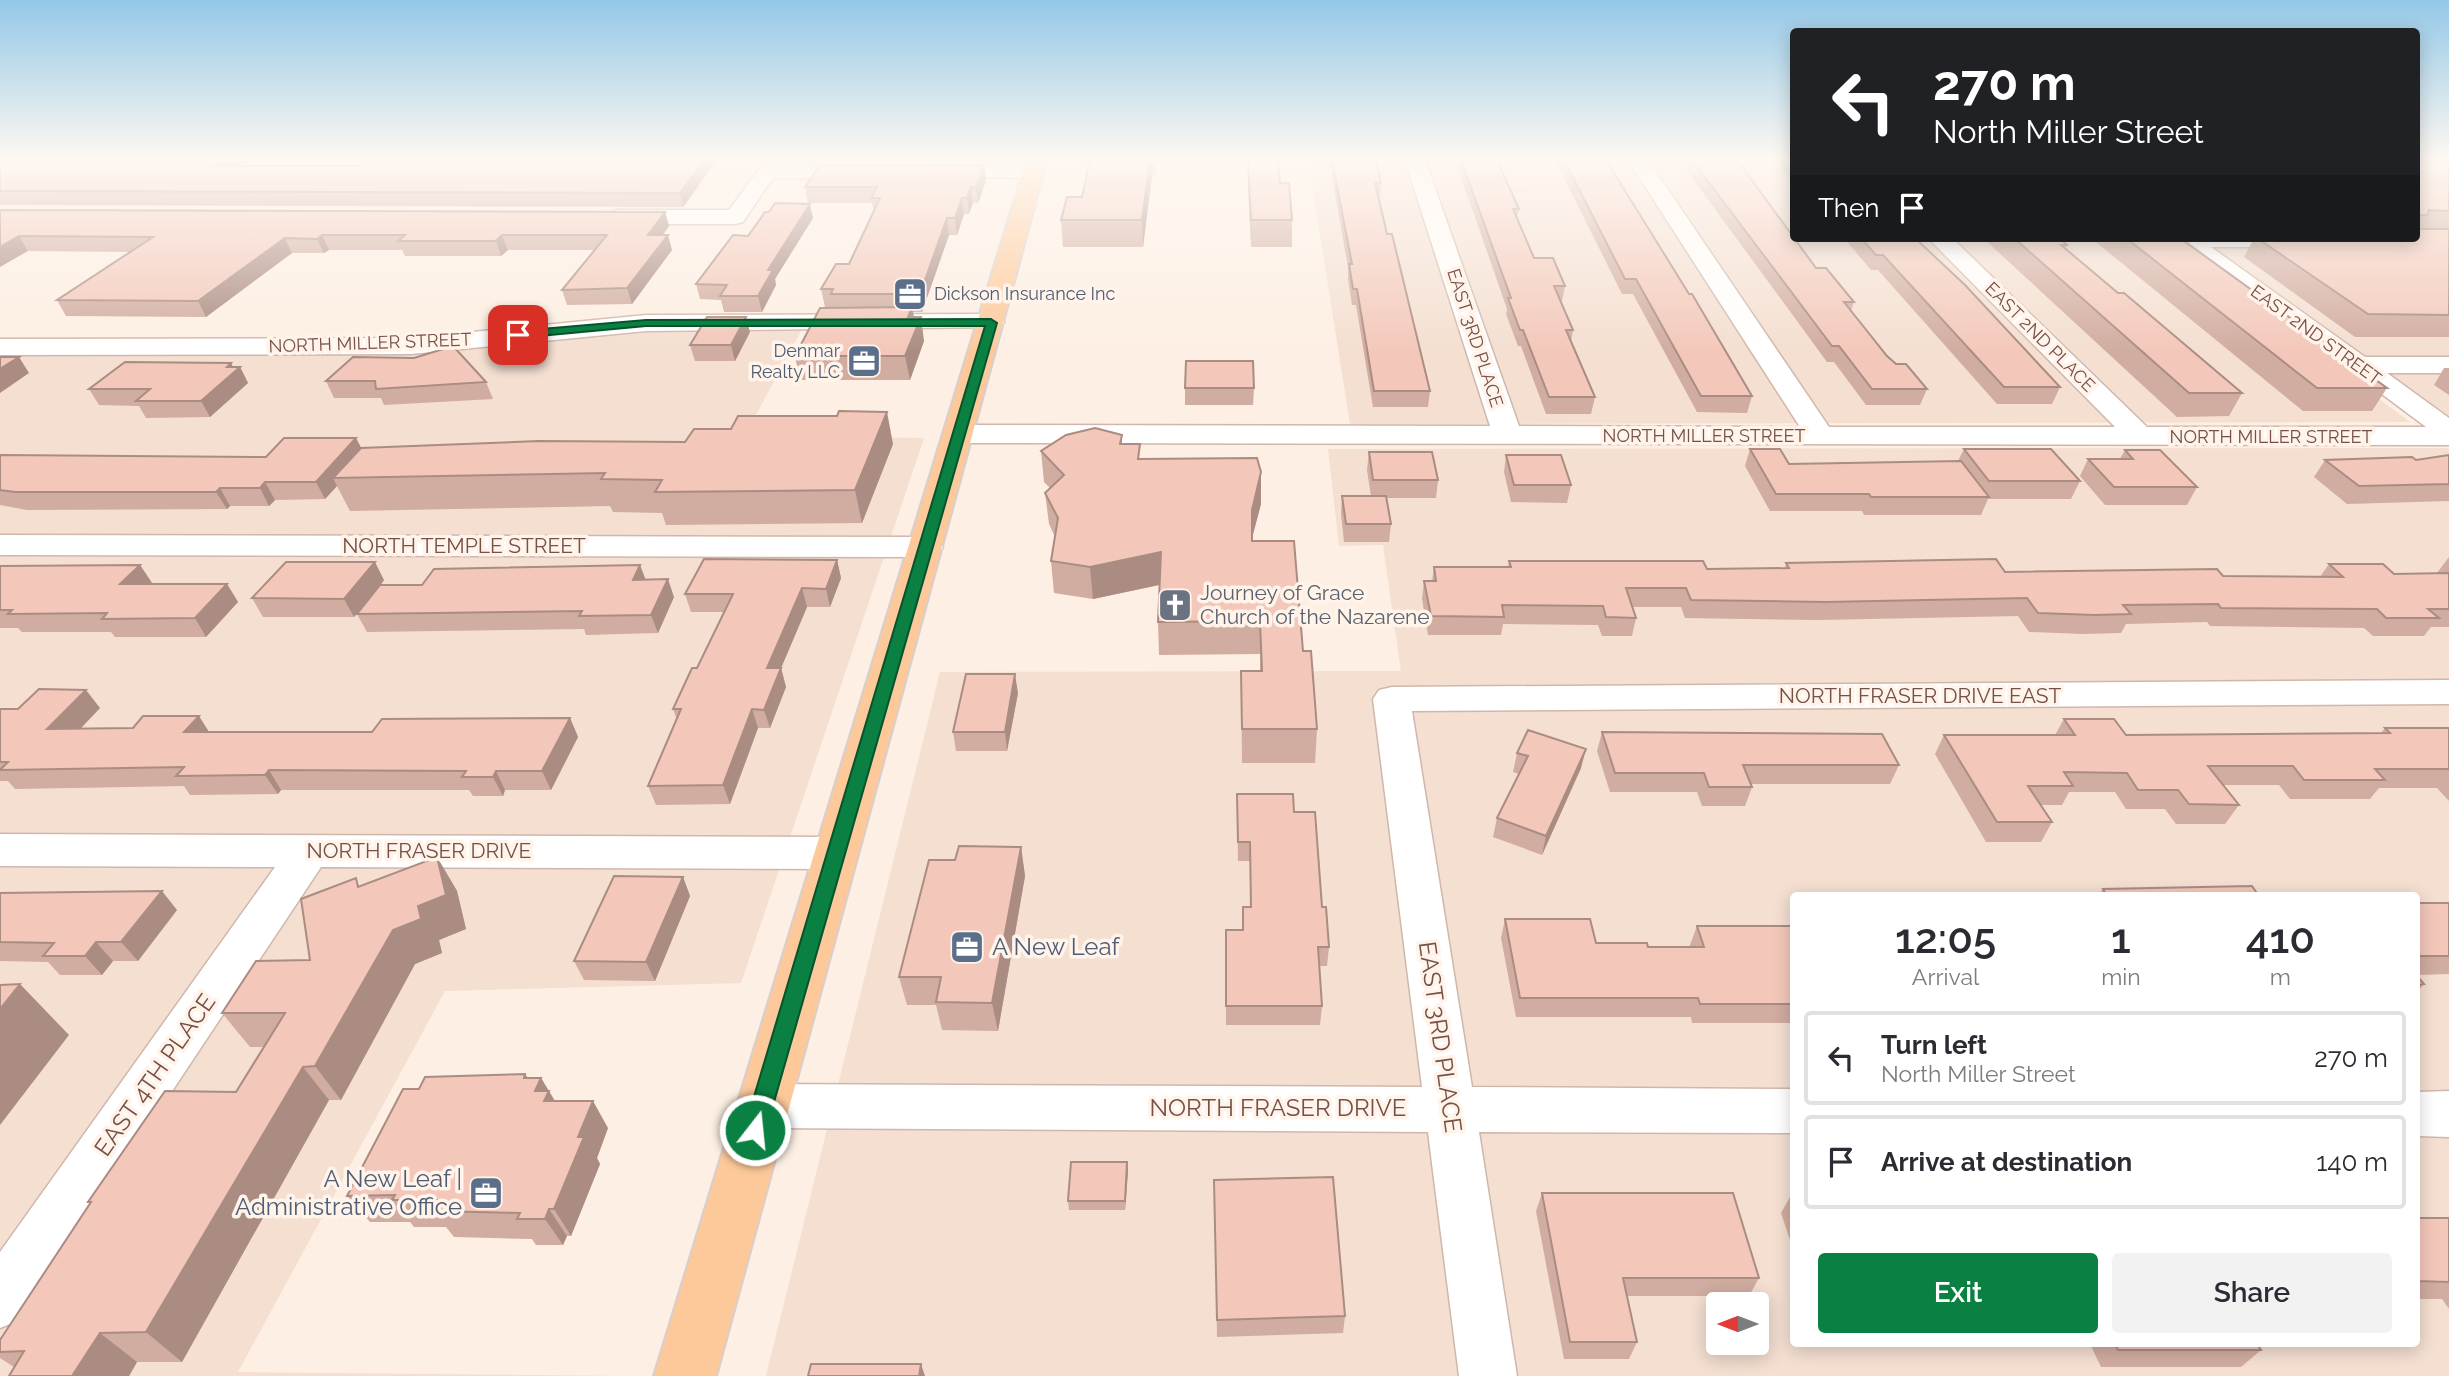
<!DOCTYPE html>
<style>
body{margin:0;font-family:Raleway,sans-serif;background:#f2f2f3;color:#2b2b33;height:100vh;display:flex;flex-direction:column;font-size:26px;white-space:nowrap}
*{box-sizing:border-box;margin:0}
p{font-size:23px;color:#7c7c81}
.icon{flex:none;width:38px;height:38px;fill:none;stroke:currentColor;stroke-width:2;stroke-linecap:round;stroke-linejoin:round}
.map{position:relative;flex:1;overflow:hidden}
.details{position:absolute;left:1790px;top:892px;width:630px;height:455px;display:flex;flex-direction:column;background:#fff;border-radius:7px;box-shadow:0 4px 18px #0003}
.details>*{flex:none}
.banner{position:absolute;left:1790px;top:28px;width:630px;height:214px;border-radius:7px;box-shadow:0 4px 18px #0003;background:#202124;color:#fff;overflow:hidden}
.needle{width:46px;rotate:270deg}
.buttons{position:absolute;left:1706px;top:1292px;display:grid;gap:14px}
.buttons a{display:grid;place-items:center;width:63px;height:63px;border-radius:7px;background:#fff;box-shadow:0 4px 18px #0003;font-size:35px}
.pin{position:absolute;display:grid;place-items:center;width:60px;height:60px;color:#fff;margin:-30px;border-radius:14px;box-shadow:0 4px 10px #0006}
.me{position:absolute;width:77px;margin:-38px;rotate:16deg;stroke-linejoin:round;filter:drop-shadow(0 0 5px #0008)}
.turn{display:flex;align-items:center;gap:24px;height:147px;padding:0 28px;font-size:32px}
.turn .icon{width:91px;height:91px;stroke-width:2.5}
.turn b{display:block;font-size:49px;line-height:60px}
.then{display:flex;align-items:center;height:66px;padding:0 28px;background:#0003;gap:14px;font-size:26px}
.eta{display:flex;justify-content:space-evenly;align-items:center;height:119px;text-align:center}
.eta b{font-size:42px;font-weight:600;line-height:49px}
.button{display:flex;gap:14px;margin-top:auto;padding:14px 28px}
.button a{flex:1;height:80px;border-radius:7px;background:#0b8043;color:#fff;font-size:28px;font-weight:600;line-height:80px;text-align:center}
.button a+a{background:#f2f2f3;color:#2b2b33}
ul{padding:0;list-style:none}
li{display:flex;align-items:center;gap:21px;height:94px;margin:0 14px 10px;padding:0 14px;border:4px solid #e1e1e2;border-radius:7px}
li div{flex:1}
li b{display:block;font-size:26px}
li em{font-style:normal}
.map>svg:first-child{display:block}
</style>
<div class="map">
<svg width="2449" height="1376" viewBox="0 0 2449 1376">
<rect width="100%" height="100%" fill="#fdefe3"/>
<path fill="#f4dfd1" fill-rule="evenodd" d="M1308,160H1794V238H2164L2410,422L1350,424Z
M2449,160V419L2198,238H2417Z
M802,329L745,435L924,438L741,983L445,991L238,1372L624,1376H0V353L422,351L631,330Z
M2449,448V1376H766L940,672L1401,671L1383,545L1339,546L1328,449ZM1794,896H2417V1344H1794ZM1718,1304H1757V1342H1718Z"/>
<g fill="none" stroke-linecap="round" stroke-linejoin="round">
<g stroke="#d0b7ac" stroke-width="3">
<path id="minor" d="M1405,160H1425L1519,426L1800,427L1628,160H1648L1829,427H2115L1928,238H1952L2147,427H2426L2173,238H2311L2309,245L2301,247H2211L2365,357H2449V373H2387L2449,418V445L960,443L950,440L946,434L950,428L960,425L1490,426Z
M767,166H864L874,172L864,178H773L743,222L735,224H616L605,217L616,210H729L760,168Z
M936,166H1033L1043,172L1033,178L929,176L926,172L929,168Z
M991,314L1000,317L1004,322L1000,327L646,331L411,354L0,355V339L411,338L646,315Z
M0,535L927,537L938,540L943,547L938,554L927,557L0,555Z
M2449,680V704L1412,711L1472,1087L1794,1089V1133L1479,1132L1517,1376H1459L1428,1132L762,1128L744,1122L737,1106L744,1090L762,1084L1422,1087L1373,699L1379,690L1392,687Z
M0,834L837,837L852,842L858,853L852,864L837,869L321,867L20,1320L0,1328V1252L275,867L0,866Z
M2449,1091V1137L2417,1136V1092Z"/>
</g>
<g stroke="#d8cecc" stroke-width="4">
<path id="major" d="M1027,160H1047L716,1376H654Z"/>
</g>
<use href="#minor" fill="#fff" fill-rule="evenodd"/>
<use href="#major" fill="#fdc99a" fill-rule="evenodd"/>
</g>
<path fill="#d1aca0" d="M0,160H251L242,166H358L391,160H717L683,207L0,205Z
M788,160H993L992,163Z
M1082,160H1278L1280,183L1292,220V247H1251L1247,165L1157,164L1156,175H1152L1143,247H1063L1061,220L1082,197L1089,164H1082Z
M1329,160H1376L1381,183L1380,197H1378L1387,234L1430,391L1428,407H1373L1356,305H1352L1348,279V267Z
M1455,160H1497L1519,209L1517,218L1534,258L1565,286L1562,301H1561L1573,330L1571,342L1595,397L1591,414H1546L1521,346H1518L1506,314L1507,309Z
M1555,160H1606L1752,396L1747,413L1697,412L1633,294H1622Z
M1679,160H1737L1816,268L1854,302L1851,311L1887,356L1927,389L1920,405H1866L1834,362H1827Z
M1775,160H1794V181Z
M2417,160H2449V337H2355L2244,257L2254,238H2417Z
M984,165L986,181L978,203H973L969,214H964L957,235H949L922,312H913L914,317L924,341L910,380H800L795,356L834,308L825,307L821,289L849,264L874,211L872,203H808L805,187Z
M0,210L665,212L669,226L663,235L672,250L632,304L567,305L562,290L594,250H508L501,256H405L402,250H329L324,253H292L206,317L66,316L57,300L131,252L28,251Z
M813,218L775,279L776,285L762,312H724L721,300L700,299L696,284L748,236Z
M1844,238H1915L2060,387L2052,404H1997L1878,270H1871Z
M1983,238H2059L2067,245L2065,248L2118,293L2242,393L2229,416L2177,417Z
M2091,238H2180L2387,388L2372,411H2303Z
M750,332L735,361H695L690,345Z
M233,367H240L248,383L210,417L146,418L139,406L99,405L89,389Z
M2444,368H2449V395L2434,385Z
M326,381L486,382L493,399L384,405L381,398H334Z
M1185,388H1254L1253,405H1185Z
M1122,435V444L1141,459L1261,504L1252,537V541L1303,651L1317,729L1315,763H1242L1241,671H1260V654L1159,655L1158,622L1160,585L1093,599L1054,593L1051,561L1055,537L1049,524L1045,493L1050,488L1044,482L1041,451Z
M893,444L862,523L666,525L662,513L613,512L610,506L350,511L337,486L325,499L275,500L269,506H230L227,509L27,510L0,505V455L266,457L361,448Z
M1750,449L1789,464L1958,461L1964,449L2080,481L2071,499H1988L1981,515H1864L1862,511H1770L1745,466Z
M2125,450L2197,487L2187,505H2105L2080,476L2088,459H2120Z
M1369,452L1438,480L1436,498H1386L1391,524L1389,542H1344L1341,514L1342,496H1371L1367,470Z
M1506,455L1571,485L1567,503L1511,502L1504,472Z
M2449,455V501L2347,504L2314,477L2325,460H2416Z
M2449,557V627H2431L2424,636H2373L2364,628L2210,626L2207,622L2126,624L2121,633L2084,634L2029,632L2018,616L1818,620L1685,618L1681,607H1632L1636,618L1632,636H1602L1598,625L1503,624L1501,635H1428L1422,599L1424,581H1432L1434,567H1508L1509,561L1707,569L1785,568L1786,563L2005,572L2320,577L2329,564L2394,574L2437,573Z
M837,560L841,578L830,607H807L781,668L786,687L770,728H758L730,804L656,805L648,786L677,720L673,709L697,668L724,612H691L685,594Z
M140,565L152,583L151,584H227L238,602L206,637H115L111,632H22L18,628H0V566Z
M384,580L381,585H422L646,580L674,597L658,633L586,635L584,629L367,632L357,614L361,609L354,617H263L252,598Z
M1018,693L1007,751H956L953,732Z
M100,708L81,728L210,732H372L570,718L578,737L551,790H505L503,796H473L469,790H281L278,794L190,795L184,786L15,789L8,781H0V709Z
M2064,719L2126,735L2381,733L2385,728H2449V801L2437,788H2379L2370,799H2290L2279,785H2223L2239,805L2225,824H2176L2165,809H2126L2115,792H2069L2062,805H2041L2052,822L2041,842H1986L1935,754L1944,735H2055Z
M1602,732L1899,765L1890,784H1751L1752,787L1745,806H1702L1697,792H1610L1597,751Z
M1517,753L1581,768L1542,855L1493,837L1497,818L1519,774L1513,772Z
M1237,794L1294,812L1322,907L1329,947L1327,966H1319L1322,1006L1320,1025H1226V930H1243L1251,907L1250,861H1238Z
M1021,847L1025,876L998,1031L942,1030L936,1005H907L899,977L955,860Z
M437,857L457,891L466,929L439,940L442,953L415,964L341,1100H329L182,1362H137L129,1376H9L14,1367L0,1358V1340L90,1204L88,1202L236,1092L264,1047H250L222,1013L310,960L361,886Z
M683,877L690,896L655,981L584,980L574,961Z
M2103,889L2259,896H2098Z
M0,893L177,910L138,961H113L102,975H60L48,962L0,961Z
M2417,903H2449V974L2417,975Z
M1505,919L1596,943L1648,947H1690V945L1697,926H1794V1023H1692L1691,1017H1516L1501,938Z
M2417,976L2424,984L2417,992Z
M525,1074L528,1078H541L555,1101L608,1128L597,1158L600,1164L571,1236H567L563,1245H536L532,1239L454,1237L446,1227H414L410,1222H370L347,1196L419,1089Z
M1127,1162L1128,1171L1125,1210H1069L1068,1201Z
M1214,1180L1345,1316L1343,1333L1217,1337Z
M1542,1193L1759,1278L1749,1296H1627L1637,1342L1629,1359H1564L1536,1211Z
M1791,1195H1794V1252L1781,1213Z
M2417,1218H2449V1309L2442,1299H2417Z
M2090,1344H2257L2261,1350L2241,1367H2101Z"/>
<path fill="#aa8c82" d="M223,160H251L221,179L214,166Z
M704,160H717L683,207L680,193Z
M1150,160H1151L1152,175L1143,247L1142,220Z
M984,165L986,181L978,203L976,187Z
M971,187L973,203L969,214L967,198Z
M962,198L964,214L957,235L955,218Z
M810,204L813,218L775,279L776,285L762,312L758,296L768,270Z
M665,212L669,226L652,250L648,235Z
M947,218L949,235L922,312L920,294Z
M322,235L329,250L324,253L317,239Z
M502,235L508,250L501,256L496,241Z
M668,235L672,250L632,304L627,288Z
M19,236L28,251L0,267V247Z
M285,238L292,253L206,317L198,301Z
M912,307L916,330L921,317L924,341L910,380L905,356L908,317Z
M746,317L750,332L735,361L731,345Z
M19,357L29,373L0,393V369Z
M231,363L235,371L240,367L248,383L210,417L201,401L227,367Z
M887,412L893,444L862,523L855,490Z
M356,438L365,455L333,478L337,486L325,499L316,482Z
M1261,472V504L1251,542L1252,510Z
M265,482L275,500L269,506L260,488Z
M220,488L230,506L227,509L216,492Z
M1161,552L1163,584L1093,599L1090,567Z
M837,560L841,578L830,607L826,589Z
M375,562L384,580L354,617L344,599Z
M140,565L152,583L133,602L120,584Z
M640,565L647,583L633,580Z
M668,579L674,597L658,633L651,615Z
M227,584L238,602L206,637L195,618Z
M802,588L807,607L773,687L767,668Z
M781,668L786,687L770,728L764,710Z
M1015,674L1018,693L1007,751L1005,732Z
M86,690L100,708L62,748L47,729Z
M752,709L758,728L730,804L723,785Z
M199,716L211,735L184,732Z
M570,718L578,737L551,790L542,771Z
M1586,749L1581,768L1542,855L1546,836Z
M269,770L281,790L278,794L265,775Z
M496,771L505,790L503,796L493,777Z
M1021,847L1025,876L998,1031L992,1003Z
M437,857L457,891L466,929L439,940L442,953L415,964L341,1100L315,1066L393,930L418,906Z
M683,877L690,896L655,981L646,962Z
M162,891L177,910L138,961L121,942Z
M96,942L113,961L102,975L85,956Z
M20,984L69,1035L0,1125V1009Z
M303,1067L329,1100L182,1362L146,1332Z
M525,1074L535,1090L541,1078L565,1118L561,1128L524,1078Z
M593,1101L608,1128L597,1158L600,1164L571,1236L554,1209L578,1137Z
M1127,1162L1128,1171L1125,1210V1201Z
M549,1209L567,1236L563,1245L545,1219Z
M100,1333L137,1362L129,1376H72Z
M921,1364L925,1376H919Z"/>
<path fill="#f3c8ba" stroke="#aa8c82" stroke-width="2" d="M0,160H223L214,166H358L366,160H704L680,193L0,191Z
M1090,160H1150L1142,220H1061L1067,197H1082Z
M1248,160H1278L1280,183H1289L1292,220H1251Z
M1332,160H1376L1381,183H1375L1387,234H1392L1430,391H1374L1357,289H1353L1349,264H1352Z
M1461,160H1497L1519,209H1513L1534,258H1553L1565,286H1554L1573,330H1566L1595,397H1549L1523,330H1520L1508,298H1511Z
M1564,160H1606L1689,294H1692L1752,396H1701L1636,279H1625Z
M1692,160H1737L1816,268H1826L1854,302H1844L1887,356L1896,364H1906L1927,389H1872L1839,346H1832Z
M2417,160H2449V211L2429,210L2427,215H2417Z
M820,165H984L976,187H971L967,198H962L955,218H947L920,294H831L833,289H821L836,264H849L880,198H871L877,187H805Z
M775,203L810,204L768,270H773L758,296H720L727,285L696,284L733,235L748,236L765,212H769Z
M0,210L665,212L648,235H668L627,288L562,290L607,235H502L496,241H398L405,235H322L317,239L285,238L198,301L57,300L153,237L19,236L0,247Z
M2417,229H2449V315L2368,314L2257,238H2417Z
M1861,238H1915L1965,285L2060,387H2004L1883,255H1876Z
M2014,238H2059L2067,245H2061L2118,293H2124L2242,393H2189Z
M2126,238H2180L2387,388H2317Z
M912,307L908,317H921L905,356H795L820,308Z
M707,317H746L731,345H690Z
M453,346L486,382L376,389L375,381H326L353,357L414,358Z
M0,357H19L0,369Z
M1186,361H1253L1254,388H1185Z
M125,362L231,363L227,367H240L201,401H136L150,389H89Z
M839,411L887,412L855,490L655,492L662,480L601,479L605,473L333,478L361,448L539,441L685,442L694,429H731L738,416H837Z
M1095,428L1122,435L1120,444H1140L1138,459L1257,458L1261,472L1252,510V541H1294L1303,651H1311L1317,729H1242L1241,671H1262L1260,621L1158,622L1161,552L1090,567L1051,561L1058,518L1045,493L1064,475L1041,451L1066,435Z
M284,438H356L316,482H265L260,488H220L216,492H15L0,490V455L266,457Z
M1750,449H1780L1789,464L1961,461L1989,497H1871L1869,494H1776Z
M1964,449H2051L2080,481H1989Z
M2125,450H2160L2197,487H2114L2088,459H2133Z
M1369,452H1432L1438,480H1373Z
M1506,455H1561L1571,485H1514Z
M2449,455V484L2359,486L2325,460L2412,457L2416,460Z
M1342,496H1386L1391,524H1346Z
M704,559L837,560L826,589L802,588L767,668H781L764,710L752,709L723,785L648,786L681,709H673L692,668H697L733,594H685Z
M1996,559L2005,572L2217,569L2223,576L2343,577L2329,564H2383L2394,574L2449,573V609H2428L2439,618H2386L2377,609L2221,608L2218,604L2123,605L2131,614L2094,615L2038,613L2027,598L1825,602L1691,600L1686,588H1626L1636,618L1606,617L1603,606L1502,605L1504,617L1431,616L1424,581H1436L1434,567H1511L1509,561H1703L1707,569L1789,568L1786,563Z
M286,562H375L344,599L252,598Z
M140,565L120,584H227L195,618L102,619L107,613L8,614L12,610H0V566Z
M640,565L633,580L668,579L651,615L579,616L582,611L357,614L380,585H422L434,569Z
M966,674H1015L1005,732H953Z
M39,689L86,690L47,729L133,728L143,716H199L184,732H372L382,719L570,718L542,771H496L493,777H462L466,771L269,770L265,775L176,776L184,767L0,770L8,762H0V709H18Z
M2064,719H2114L2126,735L2390,733L2385,728H2449V769H2375L2385,780H2304L2293,766H2208L2239,805L2189,804L2178,790H2138L2127,773L2064,772L2073,786H2028L2052,822H1997L1944,735H2075Z
M1528,730L1586,749L1546,836L1497,818L1528,756L1517,753Z
M1602,732L1882,734L1899,765H1743L1752,787H1709L1704,773H1615Z
M1237,794H1293L1294,812H1315L1322,907H1326L1329,947H1318L1322,1006H1226V930H1243V907H1251L1250,842H1238Z
M959,846L1021,847L992,1003L936,1002L941,977H899L929,860H955Z
M437,857L446,895L418,906L421,919L393,930L315,1066L303,1067L146,1332L100,1333L72,1376H9L24,1351L0,1352V1340L91,1202H88L165,1091L236,1092L285,1013H222L256,961L310,960L301,899L356,878L358,887Z
M614,876L683,877L646,962L574,961Z
M2252,886L2259,896H2107L2103,889Z
M162,891L121,942H96L85,956H43L54,943L0,942V893Z
M2417,903H2449V956H2417Z
M1505,919H1590L1596,943H1647L1648,947H1704L1697,926H1794V1004H1700L1698,998H1520Z
M2417,976L2424,984L2417,985Z
M20,984L0,1009V985Z
M525,1074L524,1078H541L535,1091H549L544,1101H593L578,1137H584L554,1209H549L545,1219H517L520,1213L433,1211L438,1200H392L395,1195L347,1196L403,1089H419L425,1077Z
M1071,1162H1127L1125,1201H1068Z
M1333,1177L1345,1316L1217,1320L1214,1180Z
M1542,1193H1733L1759,1278H1623L1637,1342H1570Z
M2417,1218H2449V1282L2417,1281Z
M2115,1344H2257L2261,1350H2118Z
M811,1364H921L919,1376H808Z"/>
<linearGradient id="sky" x2="0" y2="1"><stop stop-color="#94c8e7"/><stop offset="0.45" stop-color="#fef8f2"/><stop offset="1" stop-color="#fef8f2" stop-opacity="0"/></linearGradient>
<rect width="2449" height="352" fill="url(#sky)"/>
<path fill="#0b8043" stroke="#07532c" stroke-width="2" d="M991,319L997,323L766,1130L763,1137L755,1140L747,1137L744,1130L985,326H646L518,338L512,335L518,331L646,320Z"/>
<defs>
<g id="office-square" transform="scale(1.75)"><rect x="-9" y="-9" width="18" height="18" rx="4" fill="#5c6f8a" stroke="#fff3ea"/><path d="M-6-3h4V-5.5h4V-3h4V5H-6ZM-1-4.5V-3h2v-1.5ZM-6 0V1H6V0Z" fill="#fff"/></g>
<g id="church-square" transform="scale(1.75)"><rect x="-9" y="-9" width="18" height="18" rx="4" fill="#6b7280" stroke="#fff3ea"/><path d="M-1.2-6h2.4v3.5h3.3v2.4h-3.3V6h-2.4V-.1h-3.3v-2.4h3.3Z" fill="#fff"/></g>
</defs>
<g fill-rule="evenodd">
<use href="#office-square" x="910" y="294"/>
<use href="#office-square" x="864" y="361"/>
<use href="#church-square" x="1175" y="605"/>
<use href="#office-square" x="967" y="947"/>
<use href="#office-square" x="486" y="1193"/>
</g>
<g text-anchor="middle" stroke-width="7" stroke-linejoin="round" paint-order="stroke">
<g font-size="18" fill="#4e5e75" stroke="#fff3ea" text-anchor="start">
<text x="934" y="300">Dickson Insurance Inc</text>
<text x="840" y="357" text-anchor="end">Denmar<tspan x="840" dy="21">Realty LLC</tspan></text>
</g>
<g font-size="18" fill="#755148" stroke="#fff3ea">
<text transform="translate(2316 335) rotate(36)" y="6">EAST 2ND STREET</text>
<text transform="translate(2040 337) rotate(45)" y="6">EAST 2ND PLACE</text>
<text transform="translate(1475 338) rotate(72)" y="6">EAST 3RD PLACE</text>
<text transform="translate(370 343) rotate(-2)" y="6">NORTH MILLER STREET</text>
<text x="1704" y="442">NORTH MILLER STREET</text>
<text x="2271" y="443">NORTH MILLER STREET</text>
</g>
<g font-size="21" fill="#755148" stroke="#fff3ea">
<text x="464" y="553">NORTH TEMPLE STREET</text>
<text x="1920" y="703">NORTH FRASER DRIVE EAST</text>
<text x="419" y="858">NORTH FRASER DRIVE</text>
</g>
<g font-size="21" fill="#5b616d" stroke="#fff3ea" text-anchor="start">
<text x="1200" y="600">Journey of Grace<tspan x="1200" dy="24">Church of the Nazarene</tspan></text>
</g>
<g font-size="24" fill="#4e5e75" stroke="#fff3ea" text-anchor="start">
<text x="992" y="955">A New Leaf</text>
<text x="462" y="1187" text-anchor="end">A New Leaf |<tspan x="462" dy="28">Administrative Office</tspan></text>
</g>
<g font-size="24" fill="#755148" stroke="#fff3ea">
<text transform="translate(1440 1037) rotate(82)" y="8">EAST 3RD PLACE</text>
<text transform="translate(155 1075) rotate(-55)" y="8">EAST 4TH PLACE</text>
<text x="1278" y="1116">NORTH FRASER DRIVE</text>
</g>
</g>
</svg>
<div class="buttons">
<a><svg class="needle" viewBox="-14 -14 28 28"><path d="M0-13l5 13h-10z" fill="#e53935"/><path d="M0 13l5-13h-10z" fill="#7c7c81"/></svg></a>
</div>
<div class="pin" style="left:518px;top:335px;background:#d93025"><svg class="icon" aria-label="arrive" viewBox="0 0 24 24"><path d="M6 21V4h12l-3 4 3 4H6"/></svg></div>
<svg class="me" style="left:755px;top:1130px" viewBox="-20 -20 40 40"><circle r="17" fill="#0b8043" stroke="#fff" stroke-width="3"/><path d="M0-11L8 9 0 5-8 9z" fill="#fff"/></svg>
<div class="banner">
<div class="turn"><svg class="icon" aria-label="left" viewBox="0 0 24 24"><path d="M17 20v-9H6M10 6l-5 5 5 5"/></svg><div><b>270 m</b>North Miller Street</div></div>
<div class="then">Then<svg class="icon" aria-label="arrive" viewBox="0 0 24 24"><path d="M6 21V4h12l-3 4 3 4H6"/></svg></div>
</div>
<section class="details">
<div class="eta">
<div><b>12:05</b><p>Arrival</p></div>
<div><b>1</b><p>min</p></div>
<div><b>410</b><p>m</p></div>
</div>
<ul>
<li><svg class="icon" aria-label="left" viewBox="0 0 24 24"><path d="M17 20v-9H6M10 6l-5 5 5 5"/></svg><div><b>Turn left</b><p>North Miller Street</p></div><em>270 m</em></li>
<li><svg class="icon" aria-label="arrive" viewBox="0 0 24 24"><path d="M6 21V4h12l-3 4 3 4H6"/></svg><div><b>Arrive at destination</b></div><em>140 m</em></li>
</ul>
<div class="button"><a>Exit</a><a>Share</a></div>
</section>
</div>
